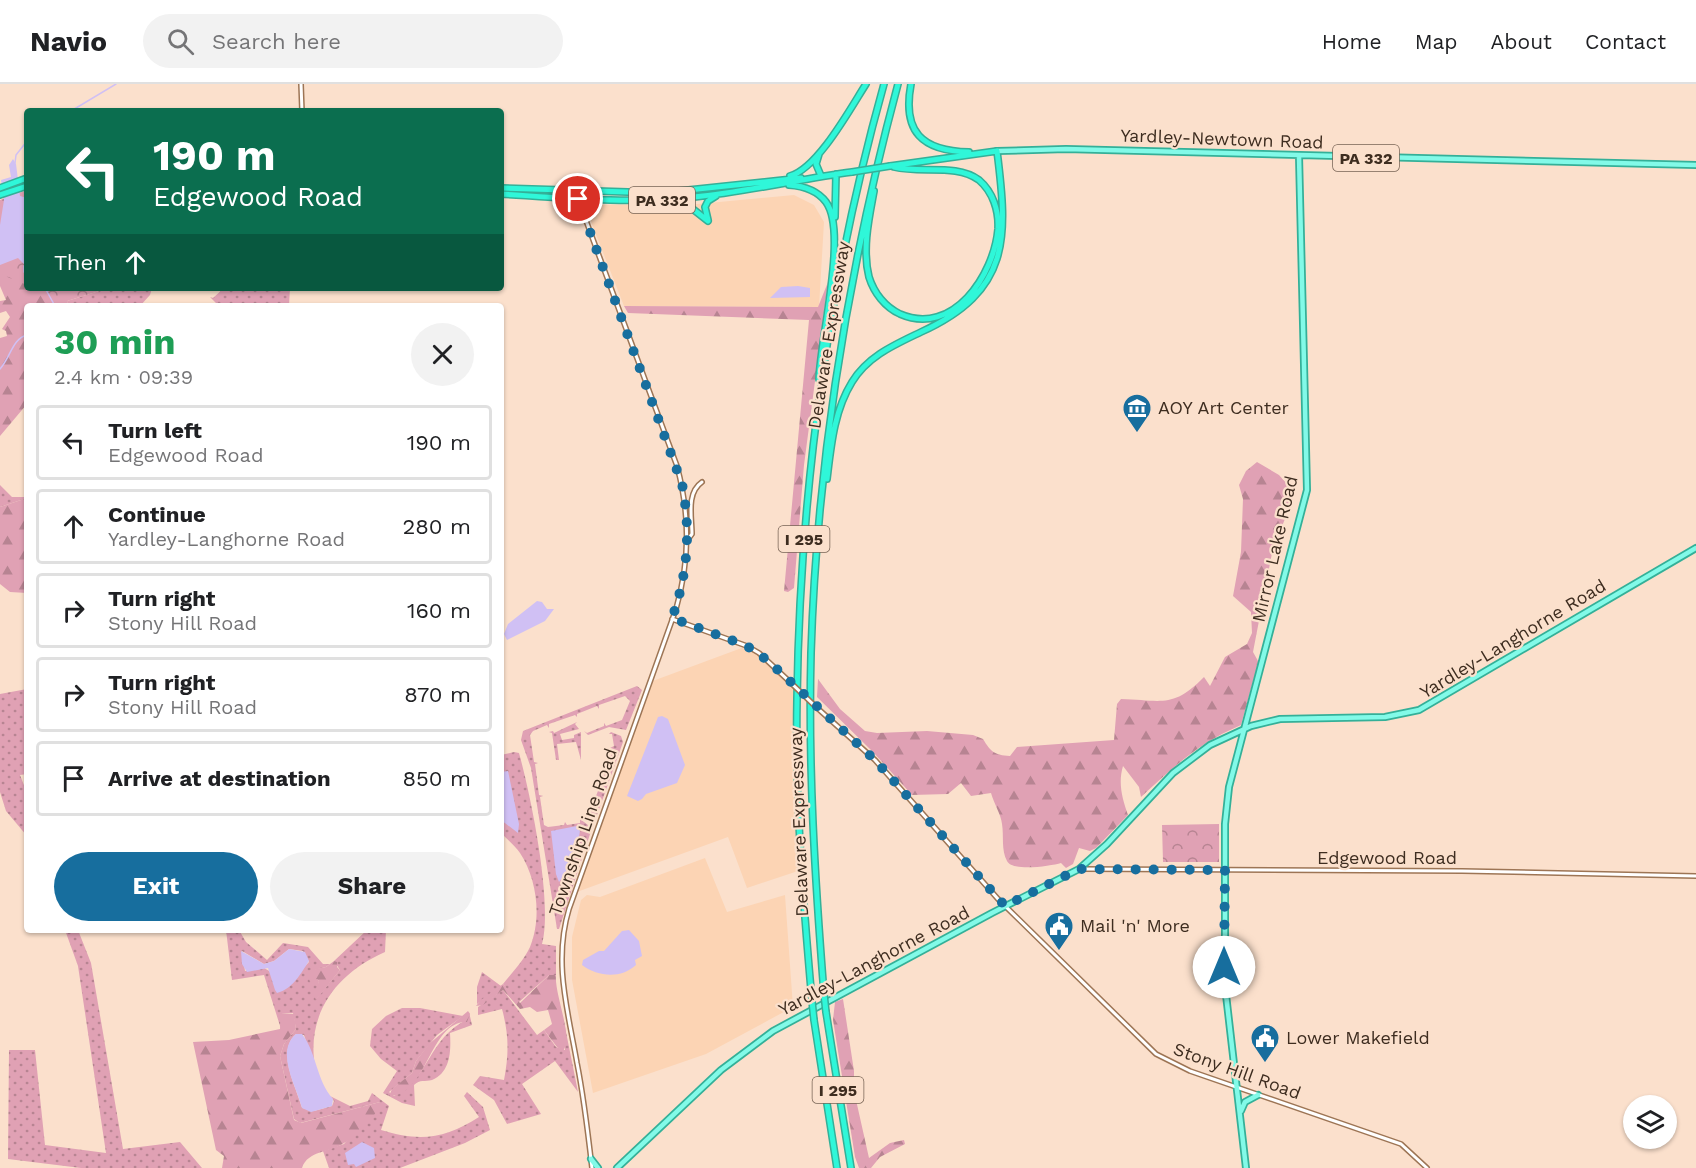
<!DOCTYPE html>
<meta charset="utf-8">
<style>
body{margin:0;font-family:"Work Sans",sans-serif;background:#f2f2f2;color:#202124;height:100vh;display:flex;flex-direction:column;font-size:22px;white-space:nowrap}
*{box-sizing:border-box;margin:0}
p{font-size:20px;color:#757577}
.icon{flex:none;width:33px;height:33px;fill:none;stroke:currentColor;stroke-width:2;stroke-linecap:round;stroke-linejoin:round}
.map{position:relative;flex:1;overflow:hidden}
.panel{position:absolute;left:24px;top:219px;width:480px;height:630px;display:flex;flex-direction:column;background:#fff;border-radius:6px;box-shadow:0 2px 4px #0004}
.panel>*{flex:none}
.top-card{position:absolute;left:24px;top:24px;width:480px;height:183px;border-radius:6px;box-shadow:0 2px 4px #0004;background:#0b6e4f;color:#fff;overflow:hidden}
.controls{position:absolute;left:1623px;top:1011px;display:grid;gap:12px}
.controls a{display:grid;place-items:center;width:54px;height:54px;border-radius:50%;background:#fff;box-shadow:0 2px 4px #0004;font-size:30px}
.pin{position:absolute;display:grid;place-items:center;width:51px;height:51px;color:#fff;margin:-26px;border:3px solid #fff;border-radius:50%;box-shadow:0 2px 6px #0007}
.me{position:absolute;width:66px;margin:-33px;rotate:0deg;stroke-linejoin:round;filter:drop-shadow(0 0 4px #0008)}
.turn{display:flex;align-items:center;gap:21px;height:126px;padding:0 30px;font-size:27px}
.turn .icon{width:78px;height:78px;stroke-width:2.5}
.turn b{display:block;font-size:42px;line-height:51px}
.then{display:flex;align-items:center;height:57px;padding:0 30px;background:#0003;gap:12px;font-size:22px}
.round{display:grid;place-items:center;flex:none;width:63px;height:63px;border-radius:32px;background:#f2f2f2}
.summary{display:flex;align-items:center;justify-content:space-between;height:102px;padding:0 30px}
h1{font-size:36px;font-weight:700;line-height:45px;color:#1e9e55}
.cta{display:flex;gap:12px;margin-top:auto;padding:12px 30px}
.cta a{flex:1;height:69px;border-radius:36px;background:#176e9e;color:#fff;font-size:24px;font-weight:700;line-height:69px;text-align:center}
.cta a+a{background:#f2f2f2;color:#202124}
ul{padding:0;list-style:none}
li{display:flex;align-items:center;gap:18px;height:75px;margin:0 12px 9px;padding:0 18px;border:3px solid #e0e0e0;border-radius:6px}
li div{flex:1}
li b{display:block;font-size:22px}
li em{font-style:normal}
header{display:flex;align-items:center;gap:36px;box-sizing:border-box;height:84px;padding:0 30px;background:#fff;border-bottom:2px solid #e0e0e0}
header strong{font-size:28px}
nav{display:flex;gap:33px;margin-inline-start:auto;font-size:21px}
.search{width:420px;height:54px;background:#f2f2f2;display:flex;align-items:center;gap:15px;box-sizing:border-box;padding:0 21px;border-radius:33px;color:#757577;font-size:22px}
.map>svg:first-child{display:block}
</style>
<header>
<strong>Navio</strong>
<div class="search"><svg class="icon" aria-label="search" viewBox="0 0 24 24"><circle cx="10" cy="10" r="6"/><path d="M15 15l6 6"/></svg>Search here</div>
<nav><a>Home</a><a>Map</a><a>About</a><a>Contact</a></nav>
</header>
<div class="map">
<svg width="1696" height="1084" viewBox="0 0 1696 1084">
<defs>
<pattern id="grass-dots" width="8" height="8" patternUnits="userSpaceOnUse" patternTransform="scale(1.5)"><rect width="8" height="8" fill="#e0a1b4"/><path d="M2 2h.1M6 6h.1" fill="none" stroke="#b78492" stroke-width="1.8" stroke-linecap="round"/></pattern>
<pattern id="forest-firs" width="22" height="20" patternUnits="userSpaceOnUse" patternTransform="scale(1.5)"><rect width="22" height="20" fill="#e0a1b4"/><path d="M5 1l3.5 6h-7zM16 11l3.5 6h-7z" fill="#b78492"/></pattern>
<pattern id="park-crowns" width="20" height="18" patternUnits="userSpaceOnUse" patternTransform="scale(1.5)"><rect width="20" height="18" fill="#e0a1b4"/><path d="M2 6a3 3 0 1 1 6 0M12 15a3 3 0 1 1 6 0" fill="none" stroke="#b78492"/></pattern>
</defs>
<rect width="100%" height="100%" fill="#fbe0cc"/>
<path fill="#fcd4b4" d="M794,111L814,121L824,138L819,223L624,222L588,130L592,121L698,120Z
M747,562L759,569L797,605L801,786L747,804L728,753L574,809L650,598Z
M705,774L727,828L785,811L793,923L706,970L593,1009L572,896V853L581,816L587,811L600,813Z"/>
<path fill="url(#grass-dots)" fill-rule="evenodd" d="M109,204H152L150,211L140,222H68L67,217Z
M224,204H290L289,222H219L210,213L213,214Z
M0,401L12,413H24L27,410V414L0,423Z
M637,602L642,606L626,646L609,643L588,651L584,647L587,649L604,642V639L606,642L622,636L630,617L625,612L599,621V625L597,622L577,630V633L575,631L549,640V644L547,641L533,647L530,651L534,678L538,679L535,680L539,711L543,712L540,713L544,741L548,743L564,741L565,738L567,741L580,739V735L592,744L559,845H557L531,684L521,656L523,647Z
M27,605V690L20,691L27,709V752L6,727L0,708V610Z
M577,638L575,640L579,645L560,650L562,656L574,654V651L581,648V676L576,658L557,660L559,676H556L552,649L549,648L553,647L554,649Z
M611,648L621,652L623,658L597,731L591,735L586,730H590L596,714L593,712H596L603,694L600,691L604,692L613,666L610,664L614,662L612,650H609Z
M514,668L519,669C531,712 553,820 542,860L556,862V891H549L518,919L503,900C512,889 524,876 530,863C542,834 537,795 520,769C515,762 507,755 501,749V671Z
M65,846H78L91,879L123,1065L180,1058L202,1084H81L8,1075L9,966H35L45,1061L106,1069L78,882Z
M226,846H239L246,858L267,876L283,859L308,863L323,880H330L326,883L311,887L319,897L316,915L340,886L334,877L367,846H386L385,868C337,889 306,929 315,983L304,951L296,950C276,968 296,1002 302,1024L314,1027L332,1022L334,1017L330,1012L350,1022L368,1017L372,1009L389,1022L381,1046C420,1058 445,1055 479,1033L464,1012L467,1008L483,1023L490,1046L465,1059L400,1084H329L323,1067L344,1060L380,1018L300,1039L294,1035L280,972L284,960L296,945L293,929H282L281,945L264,891L232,896ZM289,865L303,867L309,878L300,887L271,888L264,884L245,887L242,867L264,880L274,877Z
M482,888L501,902L477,920V903Z
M503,906L537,951L544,946L556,963L565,966V943L578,1008L555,977L522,1000L541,1030L507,1040L494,1016L473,1001L480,992L504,996C509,970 509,951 502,925L478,931V923Z
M402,924H420L463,932L437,951L416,977L412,989L389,1008L394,1012C431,993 427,955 468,935L469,928L472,941L450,949C451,966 451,988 432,996C425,998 420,995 414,1001L415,1022L402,1019L383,1009L397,987L381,975L370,962L372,945L386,932Z"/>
<path fill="url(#forest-firs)" d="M27,180V204H68L70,214L67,217L68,222H27V320L0,352V254L7,252L6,247L2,245L10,233L6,227L0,229V217L6,216L0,202V188Z
M828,198L804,381L794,504L788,508L784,507L809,236L628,229L624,222L818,223Z
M1257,378L1279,391L1288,401L1289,424L1272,469L1253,568L1258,577L1257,583L1241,641C1197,660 1176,681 1141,713L1139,703L1123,682C1118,699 1122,714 1128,731L1096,764L1090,767L1079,764L1073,780L1066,784L1061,779C1051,782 1012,788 1007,777C1001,766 1004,752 1002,740C1001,730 994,720 991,709L971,712L961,699L948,710L912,711L873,668L817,613L818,595L840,625L865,647L877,649L927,647L973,651L983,655C991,668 994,671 1010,672L1017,663L1114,656L1117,620L1121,615C1161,616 1173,625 1204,593L1210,602L1225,573L1247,560L1252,549L1251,528L1233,512L1241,468L1243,415L1239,401L1246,387Z
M27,414V509L10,508L0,500V423Z
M334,877L337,878V883L340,886L316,916L314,911L319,897L317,895L310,898L307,887L326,883Z
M549,891H556C554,910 574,953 563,967L557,963L544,946L552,940L548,926L537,928L530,923L520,925L503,906L483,921L476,922L481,916L503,900L520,919Z
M843,915L854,987V1007L869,1074L890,1059L904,1056L905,1060L880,1073L871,1084H859L855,1073L833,936L835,918Z
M468,927L470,930L467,938C429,937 428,1012 389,1012L392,1005L412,989L416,977L429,960Z
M281,929L294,930L296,945L284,960L280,972L294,1036L301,1039L380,1018C377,1033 358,1051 344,1059C330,1069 308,1066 302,1084H222L224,1072L216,1066L193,958L229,956L280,945Z"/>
<path fill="url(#park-crowns)" d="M27,106V201L0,190V116Z
M35,204H109L67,217Z
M1219,740V778H1163L1162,741Z"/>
<path fill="#d0c0f4" d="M13,75L16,80L20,112L27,114V180L25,181L18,174L0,181V141L4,116L1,96L11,93L9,81Z
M798,202L810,204V213L770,214L781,203Z
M537,517L542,518L547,525H554L545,537L507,556L504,550L508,540Z
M662,632L668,635L685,681L677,699L646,710L642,715L638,717L627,712L658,633Z
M508,687L519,740L518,749L501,736V688Z
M577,742L580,747C578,763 570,785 559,798L556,790L551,747Z
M629,846L639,857L642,872L635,876L636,881C621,895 598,893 582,881L583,876L599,867H604L622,847Z
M289,865L305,868L309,877C301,889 293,905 277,909L275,906L268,884L247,888L242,880L241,867L264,880L274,877Z
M296,950H302C317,969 316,996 333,1015L332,1022L311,1028L302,1024C296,1001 275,968 296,950Z
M362,1058L374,1064L375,1074L356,1083L354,1080L348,1081L345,1069Z"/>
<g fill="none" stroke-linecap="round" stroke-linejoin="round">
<path stroke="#d0c0f4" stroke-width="1.5" d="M71,27L116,0
M15,79L16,71L27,57
M24,182V188L27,191
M45,204L55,222
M0,285C10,274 13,254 27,251"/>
<g stroke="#9d7555" stroke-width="6">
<path id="minor" d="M301,0L302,27
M578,108V115L677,382C690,431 690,476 676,525L569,825C553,878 568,927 577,979C584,1014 588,1049 592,1084
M689,454L692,450C692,433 686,409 702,398
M672,535L747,562L759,569L790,598
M815,622L875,676L998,815L1156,970L1190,987L1401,1060L1427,1084
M1081,785L1462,787L1696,792"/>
</g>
<g stroke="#34b098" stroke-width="8">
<path id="major" d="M997,67L1066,65L1696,81
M1241,1027L1245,1018L1258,1011
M591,1075L598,1084
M617,1084L721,986L773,947L992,829L1079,785L1107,760L1173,689L1210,661L1251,642L1280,635L1385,633L1419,626L1696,464
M1246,1084L1225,902V740L1229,703L1307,406L1299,72"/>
</g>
<g stroke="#34b098" stroke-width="8">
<path id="highway" d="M911,0C902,48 922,67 969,68
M819,70L816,80L821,92
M790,92C818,84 850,25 866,0
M789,101C803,102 817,106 826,118C848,148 820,256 819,295
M0,104L27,94
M501,104L660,109L801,94
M874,107C869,134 862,165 869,193C874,209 885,223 900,230C953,253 994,191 998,145C999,127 993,108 979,96C956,79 921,90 894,83
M501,110C565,114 630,120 694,113C747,108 799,95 852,88
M0,111L27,102
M673,117L689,122L708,137
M835,133L836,90
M708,136L705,123L708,117L716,112
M827,395C831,362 834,327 852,298C868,272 894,261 921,248C1011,207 1008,154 997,67L890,82
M824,910C815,796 808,683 811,569C817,376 848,186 898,0
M812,917C803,816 795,716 797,615C800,408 828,200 884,0
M826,928L851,1084
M814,936L837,1084"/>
</g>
<use href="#minor" stroke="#fff" stroke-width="3"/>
<use href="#major" stroke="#82fae8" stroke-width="4.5"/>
<use href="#highway" stroke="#2ff7d9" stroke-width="5"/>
<g stroke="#9d7555" stroke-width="6" stroke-linecap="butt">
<path id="minor-bridge" d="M790,598L815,622"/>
</g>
<g stroke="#34b098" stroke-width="8" stroke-linecap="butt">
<path id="highway-bridge" d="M852,88L890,82
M824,910L826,928
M812,917L814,936"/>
</g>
<use href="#minor-bridge" stroke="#fff" stroke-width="3"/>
<use href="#highway-bridge" stroke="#2ff7d9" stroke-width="5"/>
</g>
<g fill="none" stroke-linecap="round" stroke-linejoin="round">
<path stroke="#176e9e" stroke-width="10" stroke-dasharray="0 18" d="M578,115L682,400C691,446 688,490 672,534L747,562L767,576L875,676L1005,822L1079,785L1225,786L1224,883"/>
</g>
<defs>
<g id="museum-pin" transform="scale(1.5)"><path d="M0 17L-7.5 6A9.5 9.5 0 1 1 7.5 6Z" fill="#176e9e" stroke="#fbe0cc"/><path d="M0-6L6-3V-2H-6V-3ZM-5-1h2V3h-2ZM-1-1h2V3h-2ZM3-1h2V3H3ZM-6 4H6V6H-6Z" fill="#fff"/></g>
<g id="civic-pin" transform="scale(1.5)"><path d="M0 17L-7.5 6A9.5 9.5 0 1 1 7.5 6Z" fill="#176e9e" stroke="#fbe0cc"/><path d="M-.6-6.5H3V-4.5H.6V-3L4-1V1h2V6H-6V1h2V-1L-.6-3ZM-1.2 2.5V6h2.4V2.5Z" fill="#fff"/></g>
</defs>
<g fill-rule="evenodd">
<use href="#museum-pin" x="1137" y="324"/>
<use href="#civic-pin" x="1059" y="842"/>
<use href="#civic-pin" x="1265" y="954"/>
</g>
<g text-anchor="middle" stroke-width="4.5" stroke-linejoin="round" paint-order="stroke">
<g fill="#fbe0cc" stroke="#776354" stroke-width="1.5">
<rect x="1333" y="61" width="66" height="26" rx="4.5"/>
<rect x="629" y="103" width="66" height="26" rx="4.5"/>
<rect x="778.5" y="442" width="51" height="26" rx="4.5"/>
<rect x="812.5" y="993" width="51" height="26" rx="4.5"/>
</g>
<g font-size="16" font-weight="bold" fill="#3e2d20">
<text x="1366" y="80">PA 332</text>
<text x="662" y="122">PA 332</text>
<text x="804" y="461">I 295</text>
<text x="838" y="1012">I 295</text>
</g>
<g font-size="18" fill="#3e2d20" stroke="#fbe0cc">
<text transform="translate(1222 55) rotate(2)" y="6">Yardley-Newtown Road</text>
<text transform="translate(829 251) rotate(-81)" y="6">Delaware Expressway</text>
<text transform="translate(1275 465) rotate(-77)" y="6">Mirror Lake Road</text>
<text transform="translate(1513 555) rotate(-31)" y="6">Yardley-Langhorne Road</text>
<text transform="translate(799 738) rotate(-92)" y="6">Delaware Expressway</text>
<text transform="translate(583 748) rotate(-71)" y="6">Township Line Road</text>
<text x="1387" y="780">Edgewood Road</text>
<text transform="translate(874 877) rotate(-28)" y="6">Yardley-Langhorne Road</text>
<text transform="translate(1237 987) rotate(20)" y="6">Stony Hill Road</text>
</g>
<g font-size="18" fill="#3e2d20" stroke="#fbe0cc" text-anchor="start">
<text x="1158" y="330">AOY Art Center</text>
<text x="1080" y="848">Mail 'n' More</text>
<text x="1286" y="960">Lower Makefield</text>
</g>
</g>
</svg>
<div class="controls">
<a><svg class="icon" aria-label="layers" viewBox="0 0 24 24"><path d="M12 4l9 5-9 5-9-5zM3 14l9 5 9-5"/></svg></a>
</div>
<div class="pin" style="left:578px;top:115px;background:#d93025"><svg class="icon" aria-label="arrive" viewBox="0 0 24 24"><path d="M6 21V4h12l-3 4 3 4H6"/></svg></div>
<svg class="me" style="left:1224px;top:883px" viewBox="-20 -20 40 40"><circle r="19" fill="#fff"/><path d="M0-13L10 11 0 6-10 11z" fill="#176e9e"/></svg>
<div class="top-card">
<div class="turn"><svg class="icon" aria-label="left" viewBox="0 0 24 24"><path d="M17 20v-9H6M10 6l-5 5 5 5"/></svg><div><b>190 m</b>Edgewood Road</div></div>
<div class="then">Then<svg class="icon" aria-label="ahead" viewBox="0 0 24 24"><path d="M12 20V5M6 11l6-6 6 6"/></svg></div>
</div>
<section class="panel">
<div class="summary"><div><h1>30 min</h1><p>2.4 km · 09:39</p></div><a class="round"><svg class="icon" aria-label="close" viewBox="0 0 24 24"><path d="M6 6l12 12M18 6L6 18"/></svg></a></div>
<ul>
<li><svg class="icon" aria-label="left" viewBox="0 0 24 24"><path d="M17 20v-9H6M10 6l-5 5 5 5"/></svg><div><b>Turn left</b><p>Edgewood Road</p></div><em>190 m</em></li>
<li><svg class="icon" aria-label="ahead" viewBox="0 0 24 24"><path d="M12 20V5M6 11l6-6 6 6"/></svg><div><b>Continue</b><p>Yardley-Langhorne Road</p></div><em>280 m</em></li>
<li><svg class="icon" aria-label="right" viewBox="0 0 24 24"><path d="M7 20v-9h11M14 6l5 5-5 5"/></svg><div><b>Turn right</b><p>Stony Hill Road</p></div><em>160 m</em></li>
<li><svg class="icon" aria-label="right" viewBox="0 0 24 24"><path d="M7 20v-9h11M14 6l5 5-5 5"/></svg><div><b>Turn right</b><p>Stony Hill Road</p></div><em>870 m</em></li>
<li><svg class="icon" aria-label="arrive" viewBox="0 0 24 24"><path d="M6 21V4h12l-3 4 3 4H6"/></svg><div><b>Arrive at destination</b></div><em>850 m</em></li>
</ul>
<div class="cta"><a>Exit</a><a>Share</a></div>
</section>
</div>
